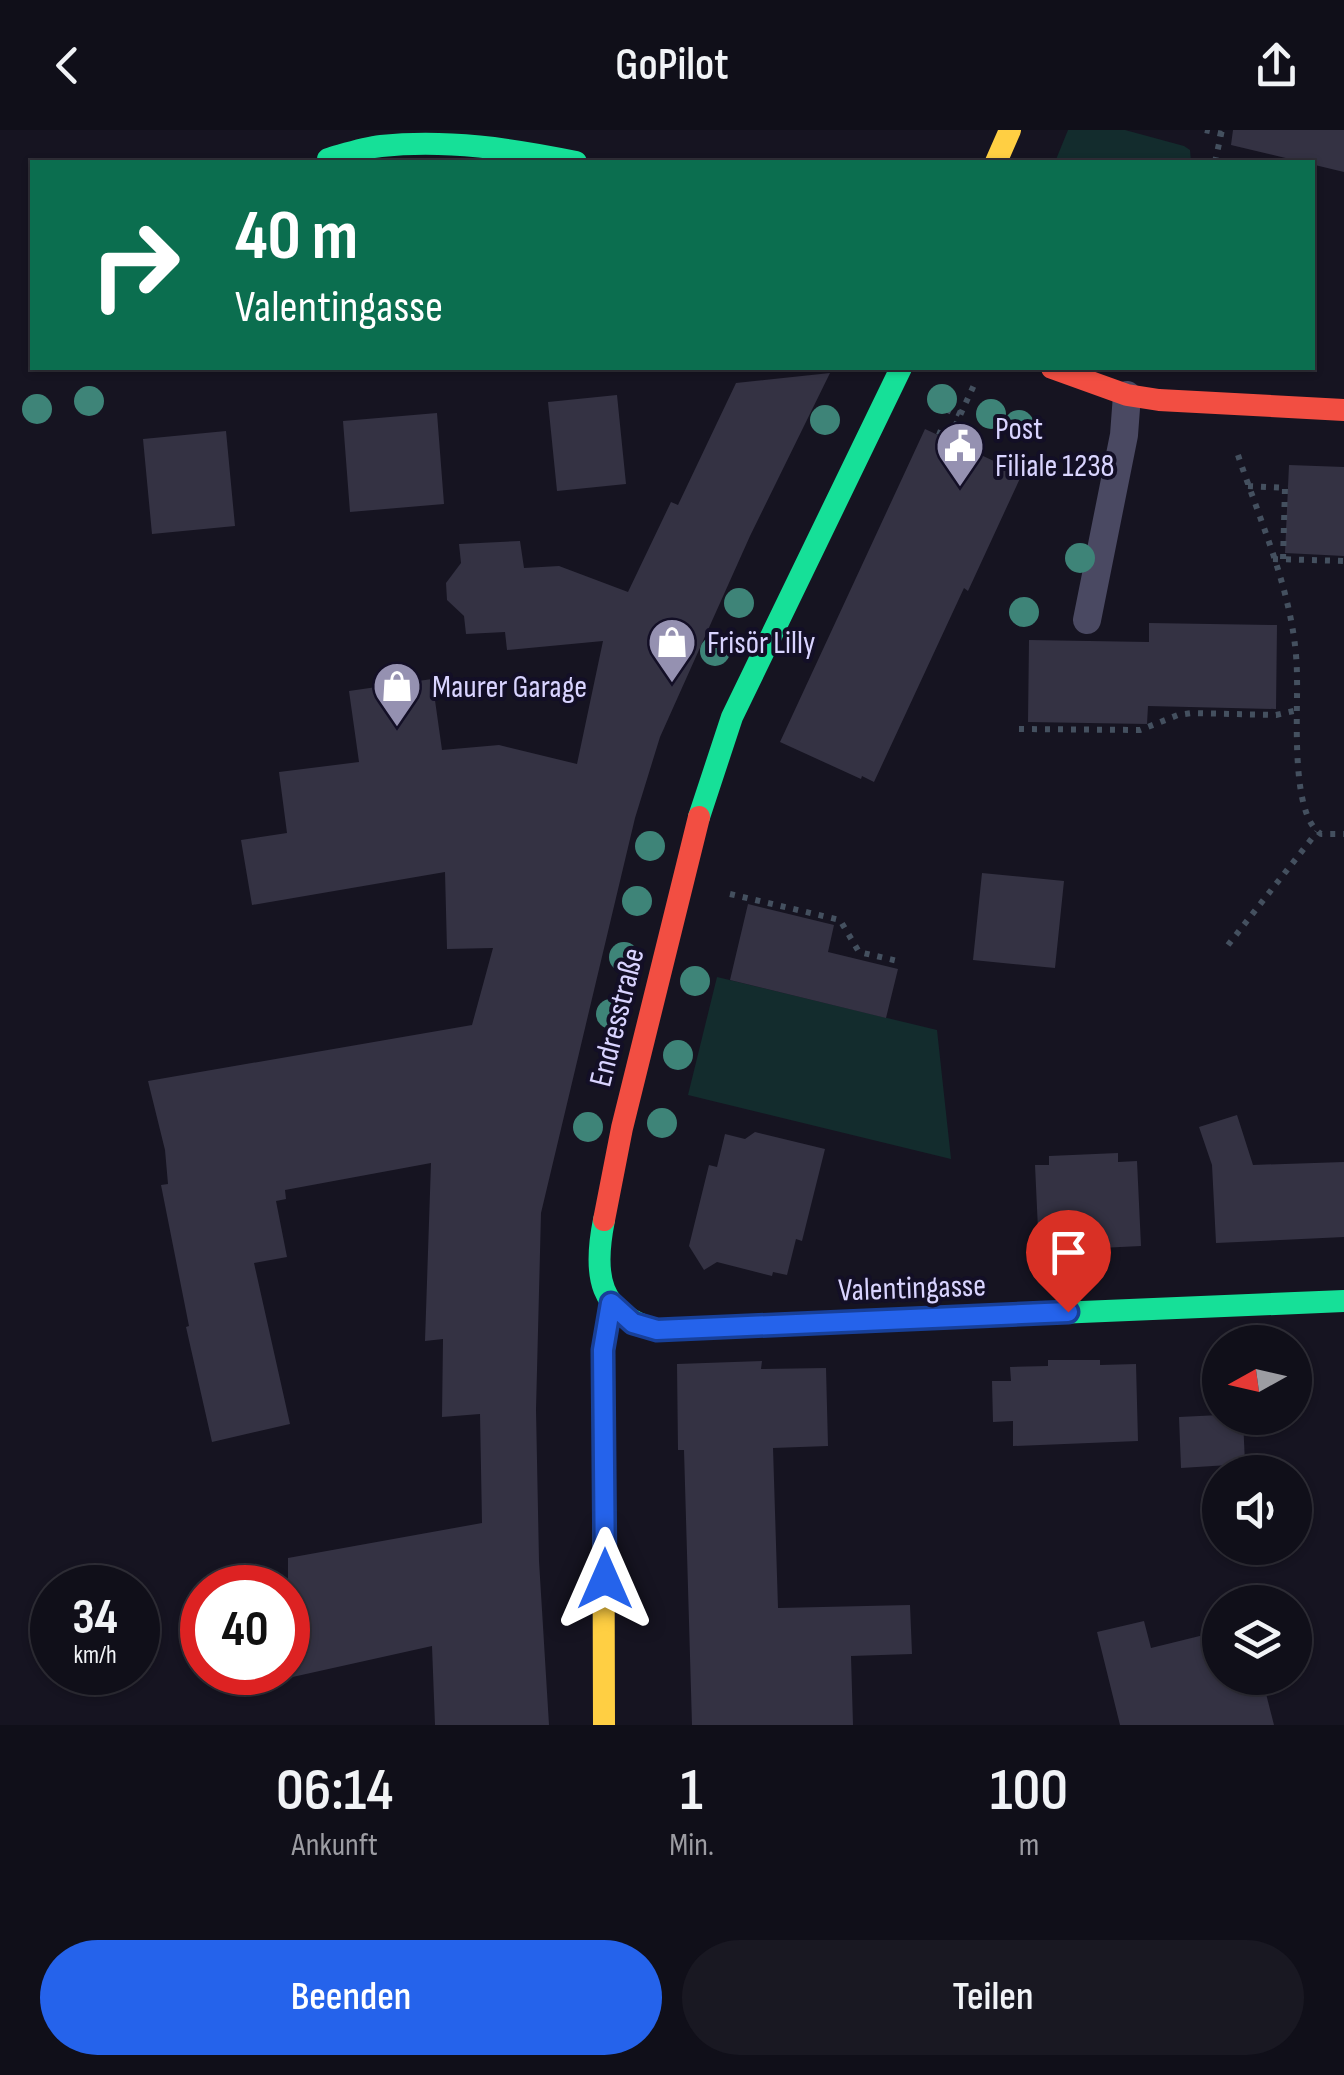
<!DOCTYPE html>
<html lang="de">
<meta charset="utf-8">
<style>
body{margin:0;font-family:"Sofia Sans Condensed",sans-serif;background:#191822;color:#f1f3f6;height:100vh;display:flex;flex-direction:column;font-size:38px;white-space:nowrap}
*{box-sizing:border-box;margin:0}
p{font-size:32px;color:#9c9ca2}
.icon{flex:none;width:55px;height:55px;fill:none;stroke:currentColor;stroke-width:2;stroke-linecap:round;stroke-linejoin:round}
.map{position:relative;height:1595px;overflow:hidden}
.side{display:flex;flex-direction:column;background:#100f19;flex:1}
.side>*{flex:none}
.hud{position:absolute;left:30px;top:30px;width:1285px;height:210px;border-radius:0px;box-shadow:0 2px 8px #0004,0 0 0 2px #302f38;background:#0b6e4f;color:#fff;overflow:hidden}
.needle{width:65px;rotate:262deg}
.fabs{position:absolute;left:1202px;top:1195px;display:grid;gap:20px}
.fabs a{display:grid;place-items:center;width:110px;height:110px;border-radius:50%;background:#100f19;box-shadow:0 2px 8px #0004,0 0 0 2px #302f38;font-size:50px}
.speed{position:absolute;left:30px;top:1435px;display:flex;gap:20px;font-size:50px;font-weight:700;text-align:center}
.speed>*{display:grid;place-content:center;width:130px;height:130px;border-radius:50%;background:#100f19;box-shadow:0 2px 8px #0004,0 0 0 2px #302f38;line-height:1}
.speed small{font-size:25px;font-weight:400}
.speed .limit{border:15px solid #d22;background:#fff;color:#111}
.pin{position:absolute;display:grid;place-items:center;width:85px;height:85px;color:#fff;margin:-102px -42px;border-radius:50% 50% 50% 0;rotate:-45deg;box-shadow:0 0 10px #0007}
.pin .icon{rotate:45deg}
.me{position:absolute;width:110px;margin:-55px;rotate:0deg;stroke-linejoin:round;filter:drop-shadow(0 0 8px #0008)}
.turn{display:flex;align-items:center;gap:35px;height:210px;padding:0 40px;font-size:45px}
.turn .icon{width:130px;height:130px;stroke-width:2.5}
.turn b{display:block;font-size:70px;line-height:85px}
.eta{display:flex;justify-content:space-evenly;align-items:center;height:170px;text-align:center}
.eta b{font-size:60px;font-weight:600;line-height:70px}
.action{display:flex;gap:20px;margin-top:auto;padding:20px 40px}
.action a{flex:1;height:115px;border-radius:60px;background:#2563eb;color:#fff;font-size:40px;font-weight:600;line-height:115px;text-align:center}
.action a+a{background:#191822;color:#f1f3f6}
header{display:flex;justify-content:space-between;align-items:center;height:130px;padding:0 40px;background:#100f19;font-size:45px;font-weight:600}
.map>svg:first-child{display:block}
</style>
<header><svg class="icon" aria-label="back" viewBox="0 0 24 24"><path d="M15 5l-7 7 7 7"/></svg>GoPilot<svg class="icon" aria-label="share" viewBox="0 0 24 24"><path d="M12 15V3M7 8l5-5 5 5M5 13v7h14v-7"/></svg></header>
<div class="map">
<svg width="1344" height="1595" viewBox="0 0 1344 1595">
<rect width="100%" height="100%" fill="#161421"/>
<path fill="#132c2d" d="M1068,0H1125L1184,16L1190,20L1191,32H1055Z
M717,847L937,900L951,1029L688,965Z"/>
<path fill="#343243" d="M1233,0H1344V42L1231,15Z
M830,243L750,406L660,607L635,688L541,1083L536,1280L539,1431L549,1595H435L432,1516L288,1548V1428L482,1393L480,1284L442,1287L443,1209L425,1211L431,1033L285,1060L286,1069L276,1071L287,1127L254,1133L290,1294L212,1312L186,1197L189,1196L161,1055L168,1054L165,1020L148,951L472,895L493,818L447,819L445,742L252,775L241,710L287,703L279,642L359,632L349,561L432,549L442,620L499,615L577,634L603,511L507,520L505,502L466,504L464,486L447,470L446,453L461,433L459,414L520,411L524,438L559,436L628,462L671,372L678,375L736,253Z
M617,265L626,354L557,361L548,272Z
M437,283L444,374L350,382L343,291Z
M925,299L1022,344L968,461L964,458L874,652L862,646L861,649L780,612Z
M226,301L235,396L152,404L143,309Z
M1289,335L1344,337V426L1285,423Z
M1149,493L1277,495L1276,579L1148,576L1147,594L1028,592L1029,510L1149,512Z
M982,743L1064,751L1055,838L973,830Z
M748,774L834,795L828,822L898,839L886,888L730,850Z
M1237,985L1253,1035L1344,1032V1107L1216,1113L1212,1035L1199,997Z
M755,1002L825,1019L802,1111L796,1109L787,1145L773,1142L772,1146L717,1132L704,1140L689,1116L709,1035L717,1037L725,1004L745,1009Z
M1118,1023V1032L1137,1031L1141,1116L1039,1121L1035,1035H1049V1026Z
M1048,1230H1100V1235L1136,1234L1138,1311L1013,1316V1291L993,1292L992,1251H1011L1010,1237L1048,1236Z
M762,1231L761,1239L826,1238L828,1316L773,1318L778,1478L910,1475L912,1524L851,1526L853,1595H692L684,1320H678L677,1234Z
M1220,1285L1243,1288L1245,1334L1181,1338L1179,1287Z
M1144,1491L1151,1518L1220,1501V1548H1262L1274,1595H1120L1097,1502Z"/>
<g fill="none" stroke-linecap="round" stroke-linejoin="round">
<path stroke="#44505f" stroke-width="6" stroke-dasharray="5 8" stroke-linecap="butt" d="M1205,0L1222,4
M926,32H928
M1215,32L1222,0
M947,283L949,279L960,284
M939,305L941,300L951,305L974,255
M1238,325C1262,397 1297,471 1297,548C1298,583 1290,685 1321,704H1344
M1248,356L1287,358
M1273,429L1344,431
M1283,429L1285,358
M1019,599L1140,600L1178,585L1192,583L1276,585L1298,580
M730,764L840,790L859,822L902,832
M1228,815L1317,702"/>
<path stroke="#4a4962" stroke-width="28" d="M1087,490L1124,305L1127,265"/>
<path stroke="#16e098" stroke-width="22" d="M328,29C346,24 363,18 381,16C446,9 513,19 576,32
M699,687L732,587L901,238
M604,1090C593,1145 598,1183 657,1200L1344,1171"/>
<path stroke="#ffcf43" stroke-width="22" d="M996,32L1010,0
M604,1595L603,1220L611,1173"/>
<path stroke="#f24e42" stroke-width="22" d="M1052,238L1127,265L1159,270L1344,280
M604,1090L622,998L699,687"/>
</g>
<g fill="#3e8478">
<circle cx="942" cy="269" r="15"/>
<circle cx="89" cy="271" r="15"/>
<circle cx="37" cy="279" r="15"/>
<circle cx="991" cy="284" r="15"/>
<circle cx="825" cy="290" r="15"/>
<circle cx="1019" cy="295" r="15"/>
<circle cx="1080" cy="428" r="15"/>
<circle cx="739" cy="473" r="15"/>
<circle cx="1024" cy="482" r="15"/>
<circle cx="715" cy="521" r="15"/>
<circle cx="650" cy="716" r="15"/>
<circle cx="637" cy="771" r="15"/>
<circle cx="624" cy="827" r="15"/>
<circle cx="695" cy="851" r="15"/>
<circle cx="611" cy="884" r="15"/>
<circle cx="678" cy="925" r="15"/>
<circle cx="662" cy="993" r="15"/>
<circle cx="588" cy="997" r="15"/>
</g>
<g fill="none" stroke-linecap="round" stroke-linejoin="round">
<g stroke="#184099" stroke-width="25">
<path id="route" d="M605,1449L603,1220L611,1173L633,1193L657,1200L1068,1182"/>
</g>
<use href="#route" stroke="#2563eb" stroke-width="18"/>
</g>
<defs>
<g id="civic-pin" transform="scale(2.5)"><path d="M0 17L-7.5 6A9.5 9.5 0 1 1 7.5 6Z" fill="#9591b1" stroke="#130f26"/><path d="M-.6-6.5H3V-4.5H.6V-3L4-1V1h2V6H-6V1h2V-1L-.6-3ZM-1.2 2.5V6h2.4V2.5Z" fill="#fff"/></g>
<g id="shop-pin" transform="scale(2.5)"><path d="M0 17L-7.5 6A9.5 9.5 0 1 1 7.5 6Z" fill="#9591b1" stroke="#130f26"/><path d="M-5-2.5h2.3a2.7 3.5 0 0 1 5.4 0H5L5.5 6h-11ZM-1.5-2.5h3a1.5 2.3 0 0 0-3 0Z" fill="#fff"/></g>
</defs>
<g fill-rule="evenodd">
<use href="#civic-pin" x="960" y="316"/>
<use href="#shop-pin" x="672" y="512"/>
<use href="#shop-pin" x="397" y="556"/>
</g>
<g text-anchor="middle" stroke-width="8" stroke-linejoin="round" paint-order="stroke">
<g font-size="32" fill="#d9d4ff" stroke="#130f26" text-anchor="start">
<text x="995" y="309">Post<tspan x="995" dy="37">Filiale 1238</tspan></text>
<text x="707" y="523">Frisör Lilly</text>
<text x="432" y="567">Maurer Garage</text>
</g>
<g font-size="32" fill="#d9d4ff" stroke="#130f26">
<text transform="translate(616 887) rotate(-76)" y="11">Endresstraße</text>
<text transform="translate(912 1157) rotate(-2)" y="11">Valentingasse</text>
</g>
</g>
</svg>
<div class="fabs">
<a><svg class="needle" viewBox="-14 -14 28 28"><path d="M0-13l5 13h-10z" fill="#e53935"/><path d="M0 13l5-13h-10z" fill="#9c9ca2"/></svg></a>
<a><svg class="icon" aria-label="sound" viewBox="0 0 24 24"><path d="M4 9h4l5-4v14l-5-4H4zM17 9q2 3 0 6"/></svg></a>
<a><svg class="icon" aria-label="layers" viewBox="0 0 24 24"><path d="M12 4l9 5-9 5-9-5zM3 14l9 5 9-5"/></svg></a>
</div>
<div class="speed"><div>34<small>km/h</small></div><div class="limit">40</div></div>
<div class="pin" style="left:1068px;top:1182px;background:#d93025"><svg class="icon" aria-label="arrive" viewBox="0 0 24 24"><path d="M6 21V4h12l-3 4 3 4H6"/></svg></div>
<svg class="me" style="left:605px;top:1449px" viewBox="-20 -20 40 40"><path d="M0-17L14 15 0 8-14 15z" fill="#2563eb" stroke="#fff" stroke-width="4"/></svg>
<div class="hud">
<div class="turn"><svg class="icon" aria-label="right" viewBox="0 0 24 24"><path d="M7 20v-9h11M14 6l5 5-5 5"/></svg><div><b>40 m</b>Valentingasse</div></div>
</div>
</div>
<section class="side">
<div class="eta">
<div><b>06:14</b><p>Ankunft</p></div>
<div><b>1</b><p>Min.</p></div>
<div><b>100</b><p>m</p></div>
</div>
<div class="action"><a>Beenden</a><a>Teilen</a></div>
</section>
